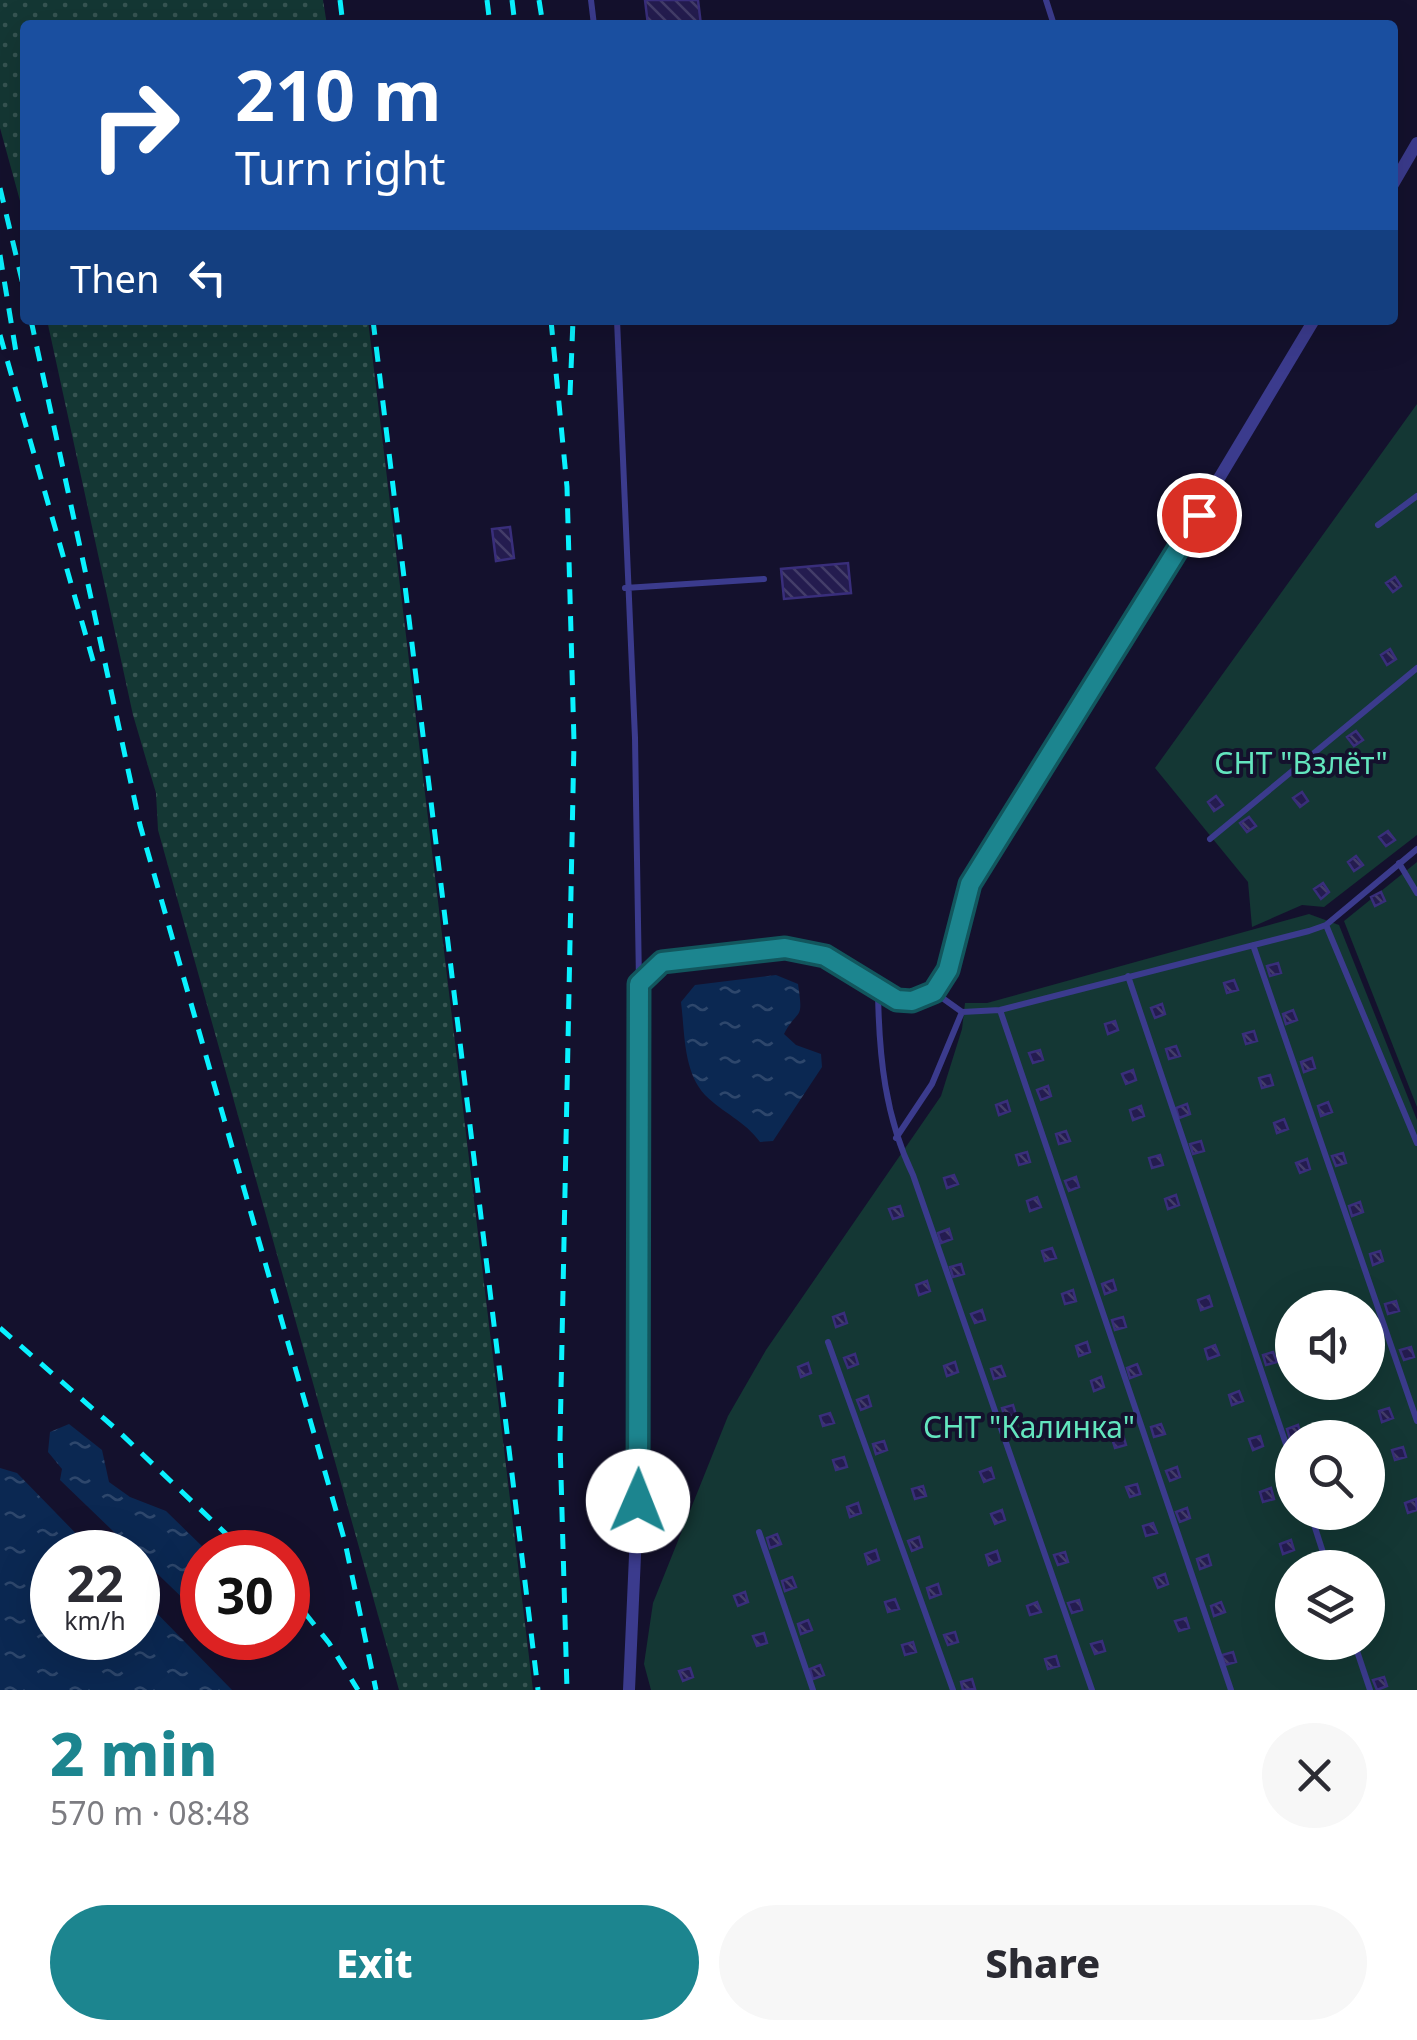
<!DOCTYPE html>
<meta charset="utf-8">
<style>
body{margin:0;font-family:"Noto Sans",sans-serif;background:#f7f7f7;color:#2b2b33;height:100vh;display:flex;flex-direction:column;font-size:38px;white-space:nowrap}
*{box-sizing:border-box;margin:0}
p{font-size:32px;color:#7c7c81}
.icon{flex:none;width:55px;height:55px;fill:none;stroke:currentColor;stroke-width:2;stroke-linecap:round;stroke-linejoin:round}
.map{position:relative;height:1690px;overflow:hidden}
.drawer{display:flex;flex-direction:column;background:#fff;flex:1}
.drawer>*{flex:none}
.banner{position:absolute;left:20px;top:20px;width:1378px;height:305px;border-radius:10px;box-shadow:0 10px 40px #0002;background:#1a4fa0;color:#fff;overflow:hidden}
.buttons{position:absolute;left:1275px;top:1290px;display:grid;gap:20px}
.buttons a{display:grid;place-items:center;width:110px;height:110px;border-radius:50%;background:#fff;box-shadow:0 10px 40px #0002;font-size:50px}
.speed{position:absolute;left:30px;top:1530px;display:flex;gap:20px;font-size:50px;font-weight:700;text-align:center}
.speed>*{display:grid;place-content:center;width:130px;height:130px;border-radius:50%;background:#fff;box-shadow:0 10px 40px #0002;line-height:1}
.speed small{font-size:25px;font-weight:400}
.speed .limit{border:15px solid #d22;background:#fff;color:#111}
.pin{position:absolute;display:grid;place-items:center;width:85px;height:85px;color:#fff;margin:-42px;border:5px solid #fff;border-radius:50%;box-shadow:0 2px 10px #0007}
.me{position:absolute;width:110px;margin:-55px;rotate:1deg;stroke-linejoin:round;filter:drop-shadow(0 0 8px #0008)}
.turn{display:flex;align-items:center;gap:35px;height:210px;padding:0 50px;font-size:45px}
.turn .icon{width:130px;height:130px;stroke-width:2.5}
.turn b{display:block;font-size:70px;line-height:85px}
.then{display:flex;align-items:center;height:95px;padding:0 50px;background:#0003;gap:20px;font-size:38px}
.round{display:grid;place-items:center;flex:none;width:105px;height:105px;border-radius:52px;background:#f7f7f7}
.overview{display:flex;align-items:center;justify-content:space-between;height:170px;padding:0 50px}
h1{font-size:60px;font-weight:800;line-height:75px;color:#1c858f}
.primary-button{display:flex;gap:20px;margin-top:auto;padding:20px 50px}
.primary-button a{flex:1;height:115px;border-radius:60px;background:#1c858f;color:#fff;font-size:40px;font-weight:800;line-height:115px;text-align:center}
.primary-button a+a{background:#f7f7f7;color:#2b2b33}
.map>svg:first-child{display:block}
</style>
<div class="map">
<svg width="1417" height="1690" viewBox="0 0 1417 1690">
<defs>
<pattern id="grass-dots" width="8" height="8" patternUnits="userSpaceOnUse" patternTransform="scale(2.5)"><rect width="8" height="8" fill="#143734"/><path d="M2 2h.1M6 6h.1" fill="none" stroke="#365452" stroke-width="1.8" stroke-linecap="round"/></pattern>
<pattern id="water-ripples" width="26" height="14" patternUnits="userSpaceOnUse" patternTransform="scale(2.5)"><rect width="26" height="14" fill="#0b2852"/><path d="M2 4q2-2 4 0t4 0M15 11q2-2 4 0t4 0" fill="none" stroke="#2e476c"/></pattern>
<pattern id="building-back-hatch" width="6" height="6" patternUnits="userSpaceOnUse" patternTransform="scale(2.5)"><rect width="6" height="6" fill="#241c4f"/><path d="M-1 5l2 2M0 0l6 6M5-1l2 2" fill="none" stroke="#433d69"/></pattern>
</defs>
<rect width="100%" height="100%" fill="#14112d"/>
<path fill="url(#grass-dots)" d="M0,0H323L327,25H25V219L0,128Z
M47,320H368L533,1690H399L158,830L156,793L133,715Z"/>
<path fill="#143734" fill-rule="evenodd" d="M1417,404V835L1324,907L1302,905L1252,927L1248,882L1155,768Z
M1417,862V1107L1344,921Z
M1309,914L1339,925L1417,1120V1690H651L644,1664L653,1603L728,1416L766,1350L941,1096L962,1029L965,1003H987ZM1292,1308H1368V1382H1292ZM1292,1438H1368V1512H1292ZM1292,1568H1368V1642H1292Z"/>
<path fill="url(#water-ripples)" d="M776,975L798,984C804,1023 798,1007 784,1034L796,1045L821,1054L822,1067L773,1141L760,1142C745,1121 723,1113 705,1095C683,1071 685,1033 681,1002L695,985Z
M69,1424L102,1450L109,1482L130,1497L166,1511L208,1552H202V1601L194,1609L60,1480L62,1469L48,1452L50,1432Z
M0,1468L17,1473L94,1552H52V1638H138V1594L232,1690H0Z"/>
<path fill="url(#building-back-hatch)" stroke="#392e7b" stroke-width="2.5" d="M645,0H698L701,25H648Z
M510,527L514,558L496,561L492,529Z
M848,563L851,593L784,599L781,569Z
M1395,577L1401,586L1393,592L1386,583Z
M1390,649L1396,659L1387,665L1381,655Z
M1356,731L1363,740L1354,746L1347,737Z
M1333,754L1340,763L1331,769L1324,760Z
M1302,792L1308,801L1300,807L1293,798Z
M1216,796L1223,805L1214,811L1208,802Z
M1249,817L1256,826L1247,832L1240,823Z
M1388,831L1395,840L1386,846L1379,837Z
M1356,856L1363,865L1354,871L1348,862Z
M1323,883L1329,892L1321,899L1314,889Z
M1381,892L1385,901L1375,906L1371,897Z
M1278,963L1281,973L1270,976L1267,966Z
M1234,980L1238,990L1227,993L1224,983Z
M1162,1004L1165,1014L1155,1018L1151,1008Z
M1293,1010L1297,1020L1286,1024L1283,1014Z
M1115,1021L1118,1030L1108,1034L1105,1024Z
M1254,1031L1257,1041L1246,1044L1243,1034Z
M1176,1046L1180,1056L1169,1059L1166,1049Z
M1040,1050L1043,1060L1033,1063L1029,1053Z
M1312,1058L1315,1068L1304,1072L1301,1062Z
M1133,1070L1136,1080L1126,1084L1122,1074Z
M1270,1075L1273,1085L1262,1088L1259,1078Z
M1048,1086L1051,1096L1041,1100L1037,1090Z
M1007,1101L1010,1111L999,1115L996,1105Z
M1328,1102L1332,1112L1321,1116L1318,1106Z
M1187,1104L1190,1114L1179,1118L1176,1108Z
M1141,1106L1144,1116L1133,1120L1130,1110Z
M1284,1119L1288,1129L1277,1133L1274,1123Z
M1066,1131L1070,1141L1059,1144L1056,1134Z
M1201,1141L1204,1151L1193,1154L1190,1144Z
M1027,1152L1030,1162L1019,1165L1016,1155Z
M1343,1153L1346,1163L1336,1166L1332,1156Z
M1160,1155L1163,1165L1152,1168L1149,1158Z
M1307,1159L1310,1169L1300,1173L1296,1163Z
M954,1175L958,1184L947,1188L944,1178Z
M1076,1177L1079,1187L1069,1191L1065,1181Z
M1176,1195L1179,1205L1168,1209L1165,1199Z
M1037,1197L1041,1207L1030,1211L1027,1201Z
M1360,1202L1363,1212L1352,1216L1349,1206Z
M900,1206L903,1216L893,1219L889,1209Z
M949,1229L952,1239L941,1243L938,1233Z
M1052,1248L1056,1258L1045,1261L1042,1251Z
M1380,1251L1383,1261L1373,1265L1370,1254Z
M961,1264L964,1274L953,1277L950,1267Z
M1113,1280L1116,1290L1105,1294L1102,1284Z
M927,1281L930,1291L919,1295L916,1285Z
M1073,1290L1076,1301L1065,1304L1062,1294Z
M1209,1296L1212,1306L1201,1310L1198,1300Z
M1396,1301L1399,1311L1388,1314L1385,1304Z
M982,1310L985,1320L975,1323L971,1314Z
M844,1313L847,1323L836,1327L833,1317Z
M1123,1317L1126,1327L1115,1330L1112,1320Z
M1087,1342L1090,1352L1079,1356L1076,1346Z
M1215,1345L1219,1355L1208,1359L1205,1349Z
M1411,1347L1414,1357L1404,1360L1400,1350Z
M1273,1352L1277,1362L1266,1365L1263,1355Z
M855,1354L858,1364L848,1368L844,1358Z
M955,1362L958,1372L947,1376L944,1366Z
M808,1363L811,1373L801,1377L798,1367Z
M1137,1364L1141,1374L1130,1378L1127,1368Z
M1001,1366L1005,1376L994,1379L991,1369Z
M1101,1377L1104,1387L1094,1391L1091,1381Z
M1239,1391L1243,1401L1232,1405L1229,1395Z
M868,1396L871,1406L861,1410L857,1400Z
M1013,1405L1016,1415L1005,1418L1002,1408Z
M1389,1408L1393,1418L1382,1422L1379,1411Z
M830,1413L834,1423L823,1426L820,1416Z
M1161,1424L1165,1434L1154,1437L1151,1427Z
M1298,1425L1301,1435L1290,1439L1287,1429Z
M1123,1435L1126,1445L1115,1448L1112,1438Z
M1260,1436L1263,1446L1253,1450L1249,1439Z
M884,1441L887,1450L876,1454L873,1444Z
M1403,1447L1406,1457L1395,1460L1392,1450Z
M844,1457L847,1467L836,1470L833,1460Z
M1177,1467L1180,1477L1170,1481L1166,1471Z
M991,1468L994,1478L984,1482L980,1472Z
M1137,1484L1140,1494L1130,1497L1126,1487Z
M923,1486L926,1496L915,1499L912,1489Z
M1271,1488L1274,1499L1263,1502L1260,1492Z
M1416,1499L1417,1510L1408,1513L1405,1503Z
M858,1503L861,1513L850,1517L847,1507Z
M1187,1508L1190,1518L1180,1522L1176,1512Z
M1002,1510L1005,1520L995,1524L991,1514Z
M1352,1512L1354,1519L1344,1523L1340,1513Z
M1153,1523L1157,1533L1146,1536L1143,1526Z
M777,1534L781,1544L770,1548L767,1538Z
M919,1537L922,1547L912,1551L908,1541Z
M1291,1540L1294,1550L1283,1554L1280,1544Z
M876,1550L879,1560L868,1564L865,1554Z
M997,1551L1000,1561L989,1565L986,1555Z
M1065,1552L1068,1562L1058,1565L1054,1555Z
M1208,1555L1211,1565L1200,1569L1197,1559Z
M1165,1574L1168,1584L1158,1588L1154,1578Z
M792,1577L796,1587L785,1591L782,1581Z
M938,1584L941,1594L930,1598L927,1588Z
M745,1592L748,1602L738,1606L734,1596Z
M895,1599L899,1609L888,1612L885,1602Z
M1079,1600L1082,1610L1072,1613L1068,1603Z
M1037,1602L1041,1612L1030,1615L1027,1606Z
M1221,1602L1225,1612L1214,1616L1211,1606Z
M1186,1618L1189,1628L1179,1631L1175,1621Z
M808,1620L812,1630L801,1634L798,1624Z
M955,1632L958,1642L948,1645L944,1635Z
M764,1633L767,1643L757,1646L753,1636Z
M1102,1641L1105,1651L1095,1654L1091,1644Z
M913,1642L916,1652L905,1655L902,1645Z
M1233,1652L1236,1662L1225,1665L1222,1655Z
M1056,1656L1059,1666L1048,1669L1045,1659Z
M820,1665L824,1675L813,1679L810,1669Z
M690,1668L693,1677L683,1681L679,1671Z
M1384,1677L1387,1686L1377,1690L1373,1680Z
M972,1679L975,1689L963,1690L961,1682Z"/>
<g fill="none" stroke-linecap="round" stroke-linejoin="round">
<path stroke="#3b3b8d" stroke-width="6" d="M591,0L594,25
M1046,0L1054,25
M617,320L635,738L639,982
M1378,525L1417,496
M625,588L764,579
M1210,839L1417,668
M1399,863L1417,893
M1326,925L1417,1143
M1253,945L1417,1421
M1128,976L1292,1462
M878,992C879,1056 885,1117 913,1175L1092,1690
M934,992L962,1012L1000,1010L1309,931L1326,925L1417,849
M1000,1010L1231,1690
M896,1138L932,1084L962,1012
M828,1342L953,1690
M1310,1512L1328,1568
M759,1532L813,1690
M1354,1642L1370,1690"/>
<path stroke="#3b3b8d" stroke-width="12" d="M1392,186L1417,143
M629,1690L639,1466V984L662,962L785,948L825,956L897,1000L912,1001L934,991L948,971L970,883L1086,700L1314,320"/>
<path stroke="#09f2ff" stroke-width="5" stroke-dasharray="15 12" stroke-linecap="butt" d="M340,0L343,25
M487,0L490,25
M512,0L515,25
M539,0L543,25
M0,188L25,293
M0,255L16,352
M31,320L140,825L345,1542L376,1690
M373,320L538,1690
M551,320L567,487L574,742L560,1441L567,1690
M0,335L96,671
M570,395L573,320
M0,1328L116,1429L245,1552
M288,1592L329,1643L358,1690"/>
</g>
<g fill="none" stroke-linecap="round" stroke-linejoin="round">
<g stroke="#12565d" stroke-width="25">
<path id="route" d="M638,1501L639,984L662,962L785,948L825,956L897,1000L912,1001L934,992L948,970L970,884L1199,515"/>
</g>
<use href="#route" stroke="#1c858f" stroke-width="18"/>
</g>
<g text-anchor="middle" stroke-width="8" stroke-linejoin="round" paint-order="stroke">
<g font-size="30" fill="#63e5be" stroke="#14112d">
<text x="1301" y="774">СНТ "Взлёт"</text>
<text x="1029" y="1438">СНТ "Калинка"</text>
</g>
</g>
</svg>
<div class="buttons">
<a><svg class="icon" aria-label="sound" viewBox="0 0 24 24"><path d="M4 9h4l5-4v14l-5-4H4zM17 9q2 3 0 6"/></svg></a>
<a><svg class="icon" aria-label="search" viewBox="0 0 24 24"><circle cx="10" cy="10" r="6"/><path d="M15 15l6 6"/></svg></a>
<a><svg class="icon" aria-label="layers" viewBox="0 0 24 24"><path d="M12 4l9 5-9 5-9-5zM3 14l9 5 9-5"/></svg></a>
</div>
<div class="speed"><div>22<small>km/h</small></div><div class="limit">30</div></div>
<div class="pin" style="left:1199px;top:515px;background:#d93025"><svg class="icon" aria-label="arrive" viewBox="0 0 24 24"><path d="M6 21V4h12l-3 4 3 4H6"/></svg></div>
<svg class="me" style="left:638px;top:1501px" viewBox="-20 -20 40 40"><circle r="19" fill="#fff"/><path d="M0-13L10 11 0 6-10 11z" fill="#1c858f"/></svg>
<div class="banner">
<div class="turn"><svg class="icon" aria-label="right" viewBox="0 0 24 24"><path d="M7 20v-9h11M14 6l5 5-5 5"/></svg><div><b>210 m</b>Turn right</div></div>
<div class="then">Then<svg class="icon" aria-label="left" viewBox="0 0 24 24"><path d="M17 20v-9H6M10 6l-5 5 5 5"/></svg></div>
</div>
</div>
<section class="drawer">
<div class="overview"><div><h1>2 min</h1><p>570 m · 08:48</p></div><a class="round"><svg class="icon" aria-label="close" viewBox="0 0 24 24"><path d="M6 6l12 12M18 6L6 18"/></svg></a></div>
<div class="primary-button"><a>Exit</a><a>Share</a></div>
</section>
